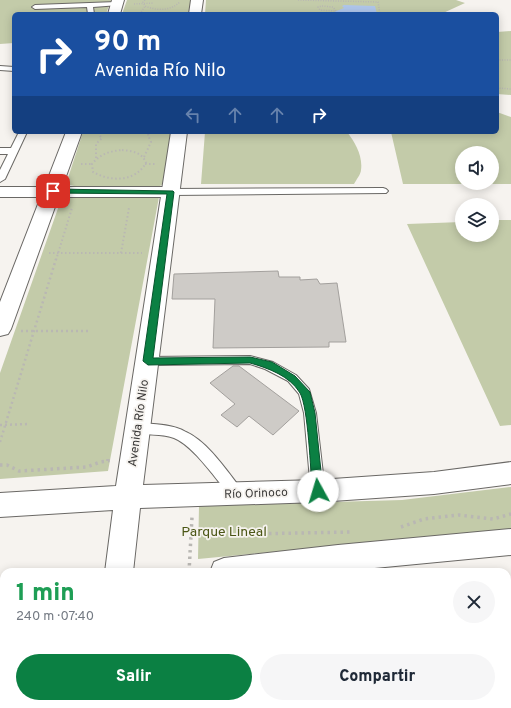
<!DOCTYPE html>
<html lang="es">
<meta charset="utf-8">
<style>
body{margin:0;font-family:Overpass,sans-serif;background:#f6f6f7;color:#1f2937;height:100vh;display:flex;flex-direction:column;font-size:15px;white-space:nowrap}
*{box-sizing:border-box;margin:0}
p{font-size:13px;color:#747a83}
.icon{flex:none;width:22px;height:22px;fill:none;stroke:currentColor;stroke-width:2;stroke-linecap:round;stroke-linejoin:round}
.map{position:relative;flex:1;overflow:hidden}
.details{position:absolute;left:0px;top:568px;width:511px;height:140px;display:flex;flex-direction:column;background:#fff;border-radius:12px 12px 0 0;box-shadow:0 2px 10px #0003}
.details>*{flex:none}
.guide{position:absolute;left:12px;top:12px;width:487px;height:122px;border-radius:6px;box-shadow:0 2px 10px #0003;background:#1a4fa0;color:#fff;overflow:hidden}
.buttons{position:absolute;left:455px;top:146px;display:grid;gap:8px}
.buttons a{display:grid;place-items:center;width:44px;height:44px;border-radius:50%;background:#fff;box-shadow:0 2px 10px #0003;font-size:20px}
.pin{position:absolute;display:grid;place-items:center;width:34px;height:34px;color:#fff;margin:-17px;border-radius:8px;box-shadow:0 2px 6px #0006}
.me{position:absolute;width:44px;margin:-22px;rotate:354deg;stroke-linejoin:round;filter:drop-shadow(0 0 3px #0008)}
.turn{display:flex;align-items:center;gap:14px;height:84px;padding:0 16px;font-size:18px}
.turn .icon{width:52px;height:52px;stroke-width:2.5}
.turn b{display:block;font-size:28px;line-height:34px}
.lanes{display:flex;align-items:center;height:38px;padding:0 16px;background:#0003;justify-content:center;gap:20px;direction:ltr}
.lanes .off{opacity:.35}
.round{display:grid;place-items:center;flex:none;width:42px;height:42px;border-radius:21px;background:#f6f6f7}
.headline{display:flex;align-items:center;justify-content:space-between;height:68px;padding:0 16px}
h1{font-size:24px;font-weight:800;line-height:30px;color:#1e9e55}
.primary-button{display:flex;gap:8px;margin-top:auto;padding:8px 16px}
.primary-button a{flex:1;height:46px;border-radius:24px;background:#0b8043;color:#fff;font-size:16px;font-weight:800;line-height:46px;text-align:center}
.primary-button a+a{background:#f6f6f7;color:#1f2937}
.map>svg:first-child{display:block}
</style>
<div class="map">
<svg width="511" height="708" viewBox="0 0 511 708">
<rect width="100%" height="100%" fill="#f6f3ef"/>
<path fill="#c3cba9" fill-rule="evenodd" d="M0,0H111L106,14H14V43L0,44Z
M127,0H195L193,14H122Z
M206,0H456L465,3L441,14H205Z
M511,31V95L497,94V32Z
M497,112L511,117V184H403L391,132H497ZM462,153H492V183H462Z
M83,132H176L169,180L160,186H74L66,184Z
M205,132H347C355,142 363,156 361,170C361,174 356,180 354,184H201Z
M62,197H159L108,471L0,479V373Z
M492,220H511V425L500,426L407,224L462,222V235H492Z
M511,487V529L198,559L199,506L402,500Z
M0,653H4V704H79L81,708H0Z"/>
<path fill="#afc6eb" d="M344,5L375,6L377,14H335L334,12L344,8L342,6Z"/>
<path fill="#cecbc7" stroke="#a3a09d" d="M278,271L279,277H300V280L317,279L320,284L337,283L346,342H329V347L213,348L215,299H172L174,274Z
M233,366H239L299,411L273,435L249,416L237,427L221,415L235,404L210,383Z"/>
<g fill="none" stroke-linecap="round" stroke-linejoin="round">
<g stroke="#6a6865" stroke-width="2">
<path id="lane" d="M117,2L120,4L119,5L93,7L94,14H88L87,7L35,9L32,7L35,5Z
M0,66L14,67V71L0,70Z
M19,132H27L5,179L0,182V170L8,154H0V148H11Z
M383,188L386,189L388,191L386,193L171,195L166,192L171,189Z
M250,356L273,362L296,375L309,389L316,413L325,491L323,495L318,497L313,495L311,491L304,413L299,394L288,381L265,369L250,364L147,365L143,364L141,361L143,358L147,357Z
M138,423C154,424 172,424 186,432C208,442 227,471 242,490L244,494L242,498L237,500L232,498C218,482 193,445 174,438C161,433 146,436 133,432L131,428L133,424Z"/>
</g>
<g stroke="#6a6865" stroke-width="2">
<path id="street" d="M0,187H171L177,188L179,192L177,196L171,197H0Z"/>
</g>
<g stroke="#6a6865" stroke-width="2">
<path id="secondary" d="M112,0H124L120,14H108Z
M191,0H203L201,14H189Z
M66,132H82L11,329L8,334L0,336V302Z
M171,132H187L143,485L318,480L434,472L511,462V484L434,494L318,502L140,508L133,572H105L113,510L0,517V493L116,486Z
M511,529V555L333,572H210L214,562L224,558L338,545Z
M4,581V609L0,610V582Z
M80,704H112L111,708H79Z"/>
</g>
<path stroke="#b9b7b3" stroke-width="1.5" stroke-dasharray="1 1.5" stroke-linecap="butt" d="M145,0L143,2L145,6C157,11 170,11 180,2
M298,0L378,2L380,14
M134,4L154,3
M322,6L333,7L336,11L320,10L318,7Z
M140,14L145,6
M497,60H511
M497,88L511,89"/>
<path stroke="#b9b7b3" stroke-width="2" stroke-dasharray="1.5 2.5" stroke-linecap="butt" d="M122,150C132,151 142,152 146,163C135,182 111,182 93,172L92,164C100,154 110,151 122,150Z
M144,157L151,142L148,135L150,132
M96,158V144L102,138L99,135L100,132
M81,164H92
M145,164H157
M49,253H142
M121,253L129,208
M56,260L72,208"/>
<path stroke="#b9b7b3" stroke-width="2.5" stroke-dasharray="2 3" stroke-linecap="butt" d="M21,331H90
M0,425L30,424
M0,442L56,259"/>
<path stroke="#b9b7b3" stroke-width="3.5" stroke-dasharray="2.5 4" stroke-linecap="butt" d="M0,465H7L19,471L87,467L100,462L108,461V459
M401,527L424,519L459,515L493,519L511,514
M191,535L352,532
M189,572L192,517"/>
<use href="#lane" fill="#fff" fill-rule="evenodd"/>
<use href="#street" fill="#fff" fill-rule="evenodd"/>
<use href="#secondary" fill="#fff" fill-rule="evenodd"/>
</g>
<path fill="#0b8043" stroke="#07532c" d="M53,189L173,191L174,192L153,358L250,357L272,362L295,376L310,392L315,413L323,491L322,495L318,496L314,495L312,491C311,473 308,406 300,393C290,376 268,368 250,363L148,365L143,361L167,194L50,193V190Z"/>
<g text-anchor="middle" stroke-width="3.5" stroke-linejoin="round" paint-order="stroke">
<g font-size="12" fill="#3a3938" stroke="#f6f3ef">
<text transform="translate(138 423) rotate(-82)" y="4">Avenida Río Nilo</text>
<text transform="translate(256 493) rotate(-2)" y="4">Río Orinoco</text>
</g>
<g font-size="14" fill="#4b5615" stroke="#f6f3ef">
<text x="224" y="536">Parque Lineal</text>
</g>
</g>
</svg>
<div class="buttons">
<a><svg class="icon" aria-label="sound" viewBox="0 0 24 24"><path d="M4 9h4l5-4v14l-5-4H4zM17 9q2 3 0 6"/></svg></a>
<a><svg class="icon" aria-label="layers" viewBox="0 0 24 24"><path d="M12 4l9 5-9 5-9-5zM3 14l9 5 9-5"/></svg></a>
</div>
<div class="pin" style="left:53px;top:191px;background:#d93025"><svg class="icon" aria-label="arrive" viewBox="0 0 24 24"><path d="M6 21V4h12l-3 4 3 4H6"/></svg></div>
<svg class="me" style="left:318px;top:491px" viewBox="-20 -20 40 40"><circle r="19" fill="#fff"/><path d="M0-13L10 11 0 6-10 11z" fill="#0b8043"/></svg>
<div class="guide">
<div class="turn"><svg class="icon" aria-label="right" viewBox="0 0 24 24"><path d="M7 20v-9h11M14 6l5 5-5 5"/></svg><div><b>90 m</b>Avenida Río Nilo</div></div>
<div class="lanes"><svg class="icon off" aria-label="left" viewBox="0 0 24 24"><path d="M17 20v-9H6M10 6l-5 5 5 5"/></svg><svg class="icon off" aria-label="ahead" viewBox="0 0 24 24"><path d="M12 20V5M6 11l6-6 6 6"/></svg><svg class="icon off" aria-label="ahead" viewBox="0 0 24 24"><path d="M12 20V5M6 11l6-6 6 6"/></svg><svg class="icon" aria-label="right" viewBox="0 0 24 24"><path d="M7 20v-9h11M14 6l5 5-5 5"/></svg></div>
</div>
<section class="details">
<div class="headline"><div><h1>1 min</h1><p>240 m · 07:40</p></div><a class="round"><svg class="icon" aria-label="close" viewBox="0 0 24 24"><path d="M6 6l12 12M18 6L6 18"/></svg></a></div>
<div class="primary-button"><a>Salir</a><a>Compartir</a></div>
</section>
</div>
